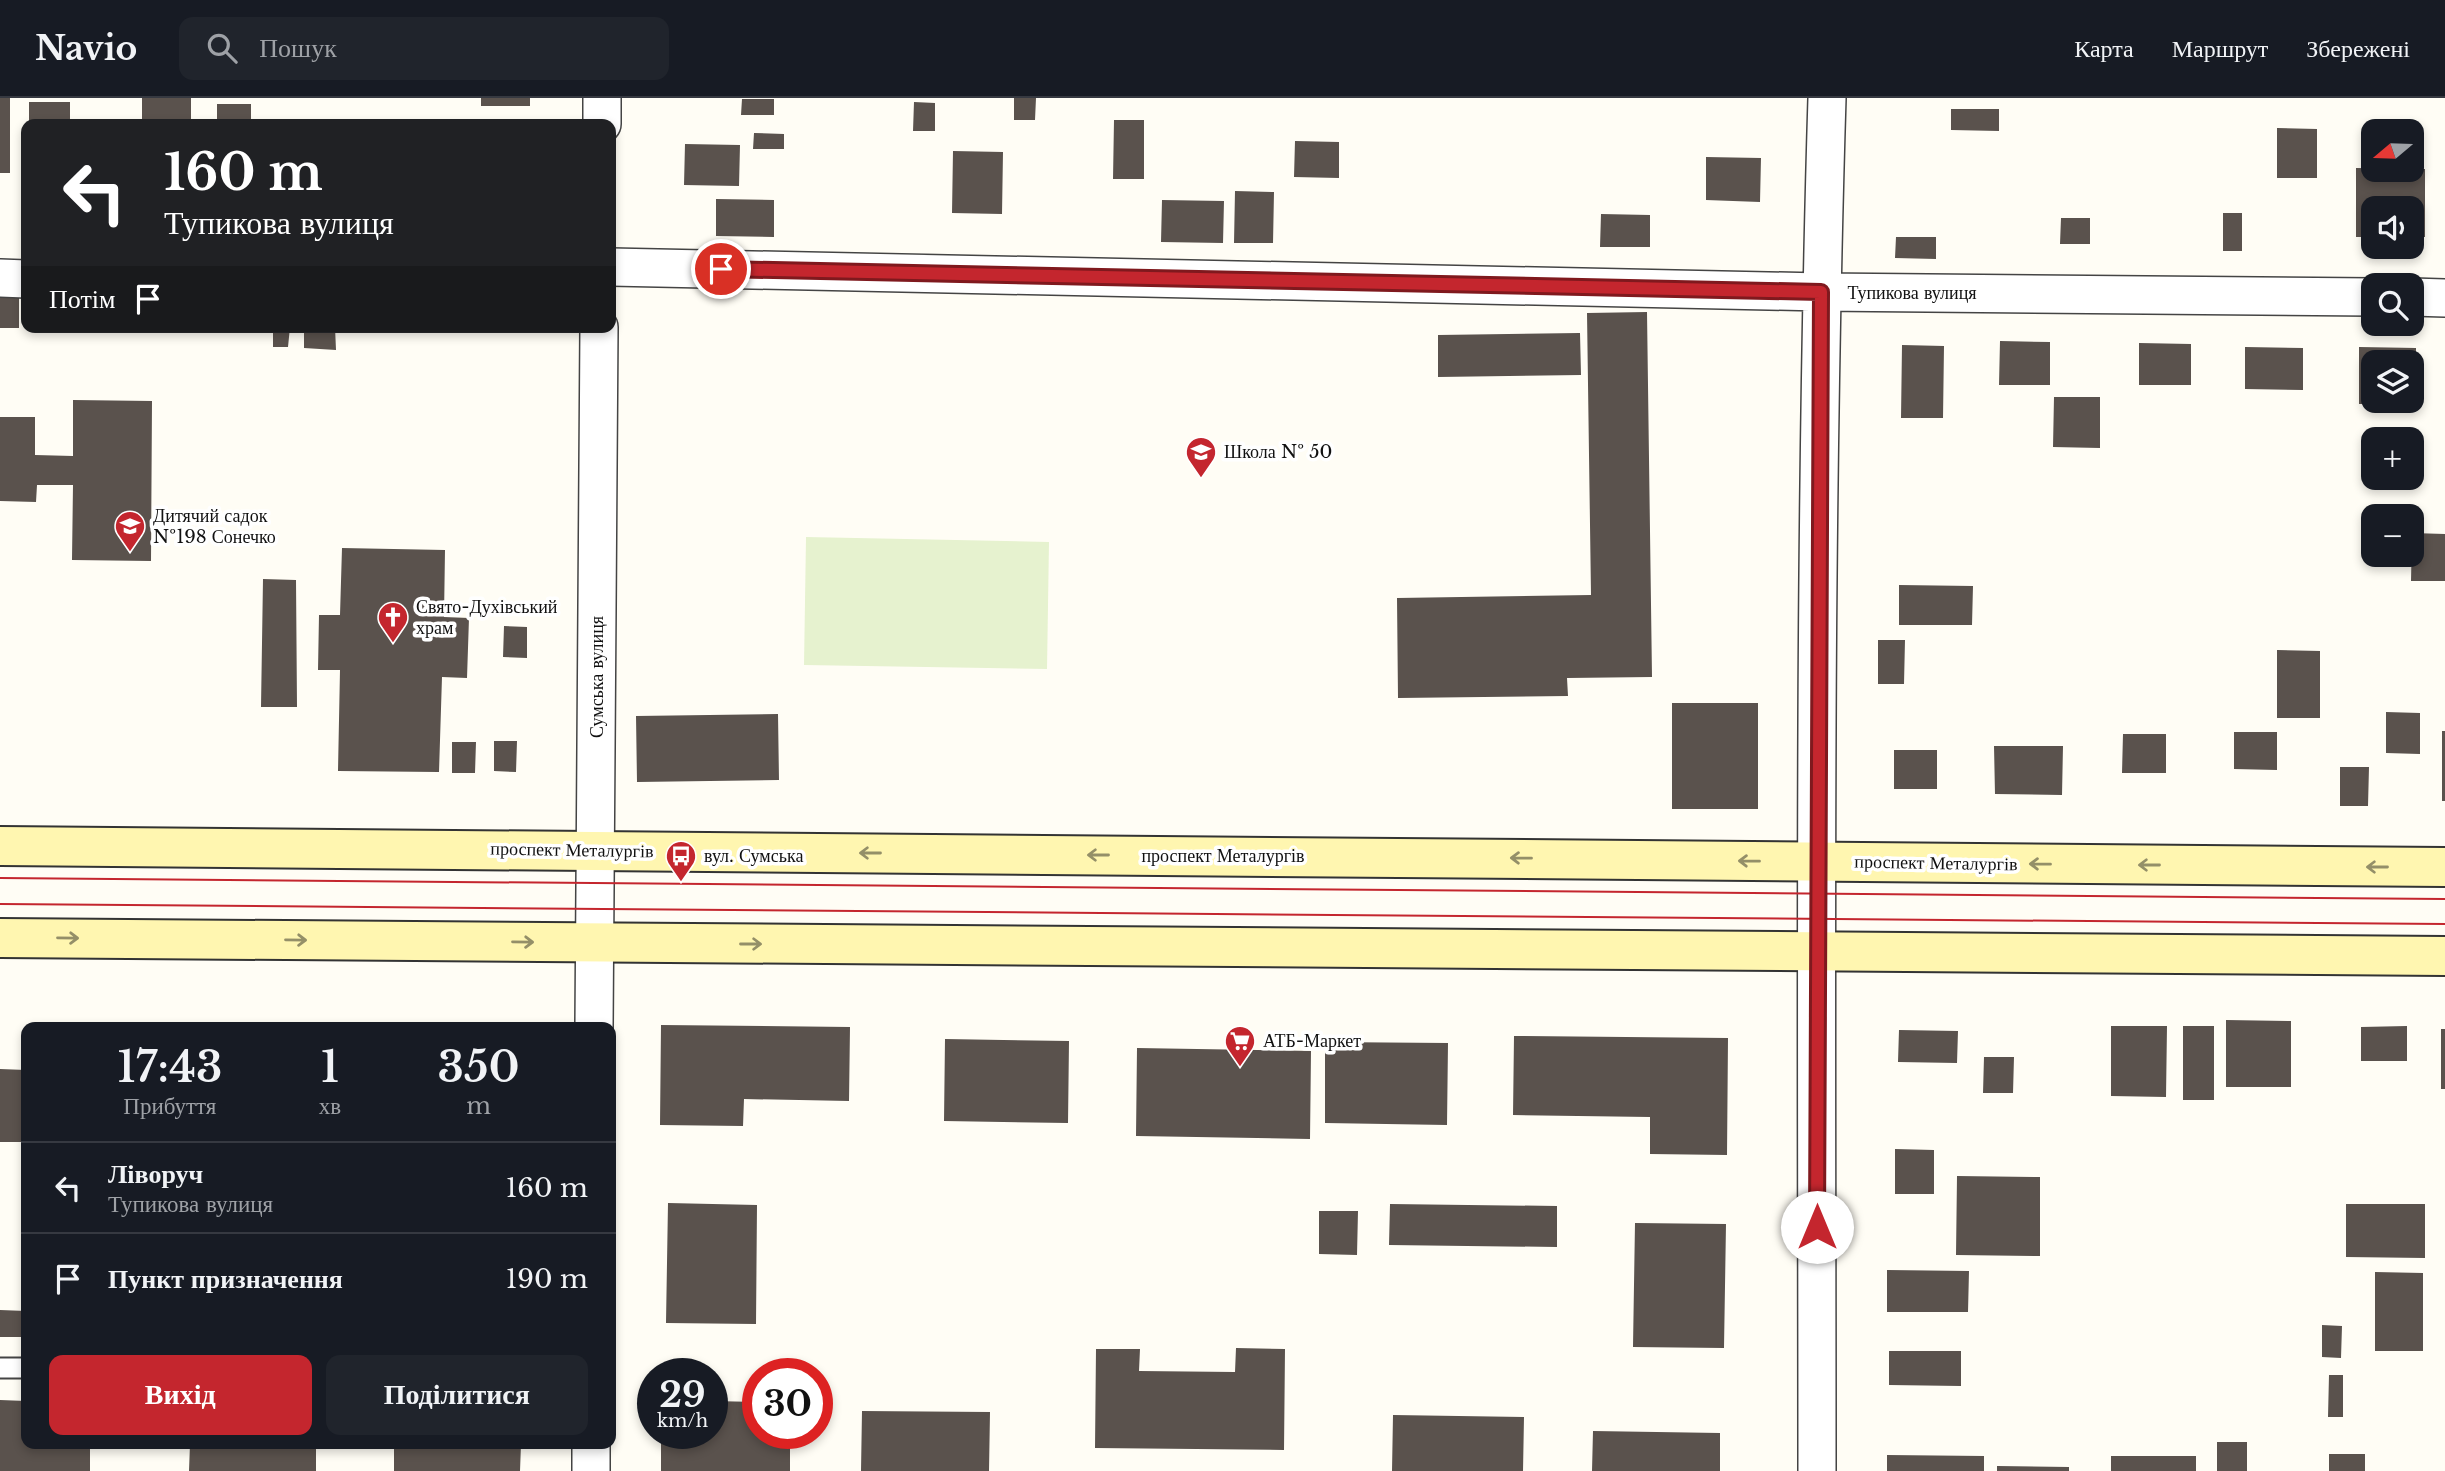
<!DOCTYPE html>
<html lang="uk">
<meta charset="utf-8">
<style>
body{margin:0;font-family:"Libre Baskerville",serif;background:#20242c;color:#f1f3f6;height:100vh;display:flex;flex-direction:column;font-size:26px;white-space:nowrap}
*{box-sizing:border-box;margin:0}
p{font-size:23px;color:#9ea1a6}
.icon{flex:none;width:38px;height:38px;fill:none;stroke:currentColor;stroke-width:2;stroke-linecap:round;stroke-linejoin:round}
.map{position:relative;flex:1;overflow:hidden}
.panel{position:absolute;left:21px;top:924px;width:595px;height:427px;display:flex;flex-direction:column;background:#171b24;border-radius:14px;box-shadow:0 4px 10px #0003}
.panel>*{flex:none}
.guide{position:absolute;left:21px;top:21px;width:595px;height:214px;border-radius:14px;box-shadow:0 4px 10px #0003;background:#202124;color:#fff;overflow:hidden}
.needle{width:46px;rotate:251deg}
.controls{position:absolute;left:2361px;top:21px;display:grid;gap:14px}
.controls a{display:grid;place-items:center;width:63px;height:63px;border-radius:14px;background:#171b24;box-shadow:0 4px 10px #0003;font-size:35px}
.speed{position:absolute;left:637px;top:1260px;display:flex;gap:14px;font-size:35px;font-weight:700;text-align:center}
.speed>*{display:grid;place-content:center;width:91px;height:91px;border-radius:50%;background:#171b24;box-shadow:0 4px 10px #0003;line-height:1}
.speed small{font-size:18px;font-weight:400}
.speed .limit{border:10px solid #d22;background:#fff;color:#111}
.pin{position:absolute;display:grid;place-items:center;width:60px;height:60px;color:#fff;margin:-30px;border:4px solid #fff;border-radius:50%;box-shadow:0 2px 7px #0007}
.me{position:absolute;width:77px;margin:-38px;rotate:0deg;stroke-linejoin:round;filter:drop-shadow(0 0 5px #0008)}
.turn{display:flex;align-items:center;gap:24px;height:147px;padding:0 28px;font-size:32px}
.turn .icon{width:91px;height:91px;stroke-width:2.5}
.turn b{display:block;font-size:49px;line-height:60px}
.then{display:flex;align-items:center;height:66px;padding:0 28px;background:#0003;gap:14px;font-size:26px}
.eta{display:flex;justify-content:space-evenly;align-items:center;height:119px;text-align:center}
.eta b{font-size:42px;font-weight:600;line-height:49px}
.action{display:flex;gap:14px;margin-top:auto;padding:14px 28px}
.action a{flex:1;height:80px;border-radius:14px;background:#c4262e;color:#fff;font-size:28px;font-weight:600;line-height:80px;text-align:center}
.action a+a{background:#20242c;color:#f1f3f6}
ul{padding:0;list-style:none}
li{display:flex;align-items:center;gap:21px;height:91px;padding:0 28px;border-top:2px solid #363941}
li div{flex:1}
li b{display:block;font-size:26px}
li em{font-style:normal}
header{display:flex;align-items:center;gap:42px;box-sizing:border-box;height:98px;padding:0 35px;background:#171b24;border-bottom:2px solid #363941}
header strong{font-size:33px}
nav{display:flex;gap:38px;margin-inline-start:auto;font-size:24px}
.search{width:490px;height:63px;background:#20242c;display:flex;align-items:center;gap:18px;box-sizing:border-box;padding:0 24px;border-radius:14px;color:#9ea1a6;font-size:26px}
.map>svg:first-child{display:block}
</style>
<header>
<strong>Navio</strong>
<div class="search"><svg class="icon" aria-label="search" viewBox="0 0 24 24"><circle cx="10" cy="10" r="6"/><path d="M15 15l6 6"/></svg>Пошук</div>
<nav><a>Карта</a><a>Маршрут</a><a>Збережені</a></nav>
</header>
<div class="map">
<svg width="2445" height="1373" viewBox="0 0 2445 1373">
<rect width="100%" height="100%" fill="#fffdf5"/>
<path fill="#e6f2cf" d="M806,439L1049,444L1047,571L804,567Z"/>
<path fill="#5a524d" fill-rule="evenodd" d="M0,0H10V75H0Z
M142,0H191V26H142Z
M481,0H530V8H481Z
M1014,0H1036L1035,22H1014Z
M742,1H774V17H741Z
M29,4H70V26H29Z
M914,4L935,5V33H913Z
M217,6H251V26H217Z
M1951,11H1999V33L1951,32Z
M1114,22H1144V81H1113Z
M2277,30L2317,31V80H2277Z
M754,35L784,36V51H753Z
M1295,43L1339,44V80L1294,79Z
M685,46L740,47L739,88L684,87Z
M953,53L1003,54L1002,116L952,115Z
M1706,59L1761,60L1760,104L1706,102Z
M2356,70L2425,71V139H2412V110H2373V139H2356Z
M1235,93L1274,94L1273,145H1234Z
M716,101L774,102V139L716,138Z
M1162,102L1224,103L1223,145L1161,144Z
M2223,115H2242V153H2223Z
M1601,116L1650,117V149H1600Z
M2061,120H2090V146H2060Z
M1896,139H1936V161L1895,160Z
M0,200H19V230H0Z
M1647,214L1652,579L1567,580L1568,598L1398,600L1397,500L1591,497L1587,215Z
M273,229H290L288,249H273Z
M304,229H335L336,252L304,250Z
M1580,235L1581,277L1438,279V237Z
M2000,243L2050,244V287H1999Z
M2139,245L2191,246V287H2139Z
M1902,247L1944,248L1943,320H1901Z
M2245,249L2303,250V292L2245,291Z
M2359,249L2416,250V306H2359ZM2373,264H2412V303H2373Z
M2054,299H2100V350L2053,349Z
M73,302L152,303L151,463L72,462L73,387H37L36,404L0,403V319H35V357L73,358Z
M2412,435L2445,436V483H2411Z
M342,450L445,452L444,519L469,520L467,580L442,579L439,674L338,673L340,572H318L319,517H340Z
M263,481L296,482L297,609H261Z
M1899,487L1973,488L1972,527H1899Z
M504,528L527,529V560L503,559Z
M1878,542H1905L1904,586H1878Z
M2277,552L2320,553V620H2277Z
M1672,605H1758V711H1672Z
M2386,614L2420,615V656L2386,655Z
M778,616L779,682L637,684L636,618Z
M2442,633H2445V703H2442Z
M2234,634H2277V672L2234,671Z
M2123,636H2166V675H2122Z
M494,643H517L516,674L494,673Z
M452,644H476L475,675H452Z
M1994,648H2063L2062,697L1995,696Z
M1894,652H1937V691H1894Z
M2340,669H2369L2368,708H2340Z
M2226,922L2291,923V989H2226Z
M316,924L520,927V929H316Z
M155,926L237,927V929H155Z
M661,927L850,929L849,1003L744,1001L743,1028L660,1027Z
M2111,928H2167L2166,999L2111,998Z
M2183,928H2214V1002H2183Z
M2407,928V963H2361V929Z
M2441,931H2445V991H2441Z
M1899,932L1958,933L1957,965L1898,964Z
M1514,938L1728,940L1727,1057L1650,1056V1019L1513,1017Z
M945,941L1069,943L1068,1025L944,1023Z
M1325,944L1448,945L1447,1027L1325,1025Z
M1137,950L1311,953L1310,1041L1136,1038Z
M1984,959H2014L2013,995H1983Z
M0,971L26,972V1044H0Z
M1895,1051L1934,1052V1096H1895Z
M1957,1078L2040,1079V1158L1956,1157Z
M668,1105L757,1107L756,1226L666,1225Z
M1390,1106L1557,1108V1149L1389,1147Z
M2346,1106H2425V1160L2346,1159Z
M1319,1113H1358L1357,1157L1319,1156Z
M1635,1125L1726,1126L1724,1250L1633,1249Z
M1887,1172L1969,1173L1968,1214H1887Z
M2375,1174L2423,1175V1253H2375Z
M0,1212L26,1213V1239H0Z
M2322,1227L2342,1228L2341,1260L2322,1259Z
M1236,1250L1285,1251L1284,1352L1095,1350L1096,1251H1140L1139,1273L1235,1274Z
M1889,1253H1961V1288L1889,1287Z
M2329,1277H2343V1319H2328Z
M0,1302L26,1303V1346H90V1373H0Z
M712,1303L758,1304V1335H790V1373H661V1335H712Z
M862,1313L990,1314L989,1373H861Z
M1393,1317L1524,1319L1523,1373H1392Z
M1593,1333L1720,1335V1373H1592Z
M2217,1344H2247V1373H2217Z
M190,1346H316V1373H189Z
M394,1346H521L520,1373H394Z
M2329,1356H2365V1373H2329Z
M1887,1357L1984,1358V1373H1887Z
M2111,1358H2196V1373H2111Z
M1997,1368L2069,1369V1373H1997Z"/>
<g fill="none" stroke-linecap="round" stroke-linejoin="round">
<g stroke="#444" stroke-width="23">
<path id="service" d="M0,1270H26"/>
</g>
<g stroke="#444" stroke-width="40">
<path id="minor" d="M602,26V0
M611,169L1821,194L2373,199
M0,180L26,181
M2412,199L2445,200
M594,929L599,229
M591,1373V1346
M1817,1373C1817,915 1813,457 1827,0"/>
</g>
<g stroke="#333" stroke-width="42">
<path id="secondary" d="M0,748L2445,769
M0,840L2445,858"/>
</g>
<use href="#service" stroke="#fff" stroke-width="19"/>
<use href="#minor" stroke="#fff" stroke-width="37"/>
<use href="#secondary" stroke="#fff6b0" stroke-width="38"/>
<path stroke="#c4262e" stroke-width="2" d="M0,780L2445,801
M0,806L2445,826"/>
</g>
<defs><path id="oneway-shaft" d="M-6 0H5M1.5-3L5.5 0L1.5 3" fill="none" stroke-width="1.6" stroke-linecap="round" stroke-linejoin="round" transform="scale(1.75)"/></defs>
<g stroke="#948f68">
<use href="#oneway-shaft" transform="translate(870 755) rotate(-180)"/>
<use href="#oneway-shaft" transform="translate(1098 757) rotate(-180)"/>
<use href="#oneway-shaft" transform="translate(1521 760) rotate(-179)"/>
<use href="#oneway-shaft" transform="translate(1749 763) rotate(-179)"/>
<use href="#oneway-shaft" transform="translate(2040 766) rotate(-179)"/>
<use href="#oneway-shaft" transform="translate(2149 767) rotate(-180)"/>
<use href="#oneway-shaft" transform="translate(2377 769) rotate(-180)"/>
<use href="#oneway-shaft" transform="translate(68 840) rotate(1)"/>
<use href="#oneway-shaft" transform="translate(296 842) rotate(1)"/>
<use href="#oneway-shaft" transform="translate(523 844) rotate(1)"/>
<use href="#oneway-shaft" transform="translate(751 846)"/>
</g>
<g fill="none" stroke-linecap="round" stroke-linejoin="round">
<g stroke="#7f191e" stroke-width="18">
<path id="route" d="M721,171L1821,194L1817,1129"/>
</g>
<use href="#route" stroke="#c4262e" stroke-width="12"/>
</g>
<defs>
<g id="school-pin" transform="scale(1.575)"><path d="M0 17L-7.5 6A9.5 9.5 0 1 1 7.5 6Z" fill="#c4262e" stroke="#fff"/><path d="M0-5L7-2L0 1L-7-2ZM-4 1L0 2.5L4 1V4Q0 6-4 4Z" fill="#fff"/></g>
<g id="church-pin" transform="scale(1.575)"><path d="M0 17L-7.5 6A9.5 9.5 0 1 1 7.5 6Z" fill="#c4262e" stroke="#fff"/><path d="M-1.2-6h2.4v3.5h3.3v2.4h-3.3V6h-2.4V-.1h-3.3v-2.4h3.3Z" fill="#fff"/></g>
<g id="bus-pin" transform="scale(1.575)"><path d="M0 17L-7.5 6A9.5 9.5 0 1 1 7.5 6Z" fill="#c4262e" stroke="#fff"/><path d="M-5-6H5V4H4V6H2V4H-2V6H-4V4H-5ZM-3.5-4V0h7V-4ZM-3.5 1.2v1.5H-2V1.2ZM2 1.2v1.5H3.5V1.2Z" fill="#fff"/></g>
<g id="supermarket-pin" transform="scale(1.575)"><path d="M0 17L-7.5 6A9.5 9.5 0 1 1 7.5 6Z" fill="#c4262e" stroke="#fff"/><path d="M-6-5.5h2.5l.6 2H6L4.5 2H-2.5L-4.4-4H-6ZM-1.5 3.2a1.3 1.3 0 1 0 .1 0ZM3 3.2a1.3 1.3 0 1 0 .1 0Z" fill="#fff"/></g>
</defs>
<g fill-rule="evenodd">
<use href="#school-pin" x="1201" y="354"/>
<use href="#school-pin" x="130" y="428"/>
<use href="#church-pin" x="393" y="519"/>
<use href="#bus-pin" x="681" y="758"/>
<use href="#supermarket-pin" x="1240" y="943"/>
</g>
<g text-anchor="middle" stroke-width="7" stroke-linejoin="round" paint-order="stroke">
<g font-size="18" fill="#111" stroke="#fff">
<text x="1912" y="201">Тупикова вулиця</text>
<text transform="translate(597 579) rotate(-90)" y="6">Сумська вулиця</text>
<text transform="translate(572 752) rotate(1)" y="6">проспект Металургів</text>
<text x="1223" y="764">проспект Металургів</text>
<text transform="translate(1936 765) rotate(1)" y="6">проспект Металургів</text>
</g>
<g font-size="18" fill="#111" stroke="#fff" text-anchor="start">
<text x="1224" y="360">Школа № 50</text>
<text x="153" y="424">Дитячий садок<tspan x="153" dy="21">№198 Сонечко</tspan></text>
<text x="416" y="515">Свято-Духівський<tspan x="416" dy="21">храм</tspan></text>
<text x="704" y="764">вул. Сумська</text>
<text x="1263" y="949">АТБ-Маркет</text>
</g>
</g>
</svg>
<div class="controls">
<a><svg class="needle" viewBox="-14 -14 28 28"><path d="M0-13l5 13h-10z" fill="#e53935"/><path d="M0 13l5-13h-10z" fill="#9ea1a6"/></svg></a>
<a><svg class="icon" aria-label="sound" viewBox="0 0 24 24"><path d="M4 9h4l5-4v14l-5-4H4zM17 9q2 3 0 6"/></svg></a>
<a><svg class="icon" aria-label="search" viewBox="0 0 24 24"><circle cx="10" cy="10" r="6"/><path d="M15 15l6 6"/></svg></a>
<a><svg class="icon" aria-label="layers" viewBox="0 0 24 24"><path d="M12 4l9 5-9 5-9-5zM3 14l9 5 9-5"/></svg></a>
<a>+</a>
<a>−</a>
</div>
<div class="speed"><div>29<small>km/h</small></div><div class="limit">30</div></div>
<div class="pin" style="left:721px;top:171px;background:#d93025"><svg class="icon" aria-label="arrive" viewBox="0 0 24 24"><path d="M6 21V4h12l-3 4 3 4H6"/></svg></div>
<svg class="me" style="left:1817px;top:1129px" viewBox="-20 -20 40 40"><circle r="19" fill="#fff"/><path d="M0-13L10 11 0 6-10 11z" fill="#c4262e"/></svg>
<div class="guide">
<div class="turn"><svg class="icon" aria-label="left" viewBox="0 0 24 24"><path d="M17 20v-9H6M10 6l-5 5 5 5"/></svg><div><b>160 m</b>Тупикова вулиця</div></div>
<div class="then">Потім<svg class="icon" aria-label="arrive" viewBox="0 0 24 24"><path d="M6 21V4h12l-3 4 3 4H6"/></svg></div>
</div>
<section class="panel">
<div class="eta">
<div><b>17:43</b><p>Прибуття</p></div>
<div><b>1</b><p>хв</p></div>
<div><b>350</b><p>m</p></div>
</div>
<ul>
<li><svg class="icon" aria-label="left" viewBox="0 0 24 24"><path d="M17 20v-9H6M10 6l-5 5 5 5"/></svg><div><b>Ліворуч</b><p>Тупикова вулиця</p></div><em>160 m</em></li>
<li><svg class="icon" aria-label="arrive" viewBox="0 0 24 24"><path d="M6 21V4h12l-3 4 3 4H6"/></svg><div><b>Пункт призначення</b></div><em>190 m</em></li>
</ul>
<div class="action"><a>Вихід</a><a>Поділитися</a></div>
</section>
</div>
